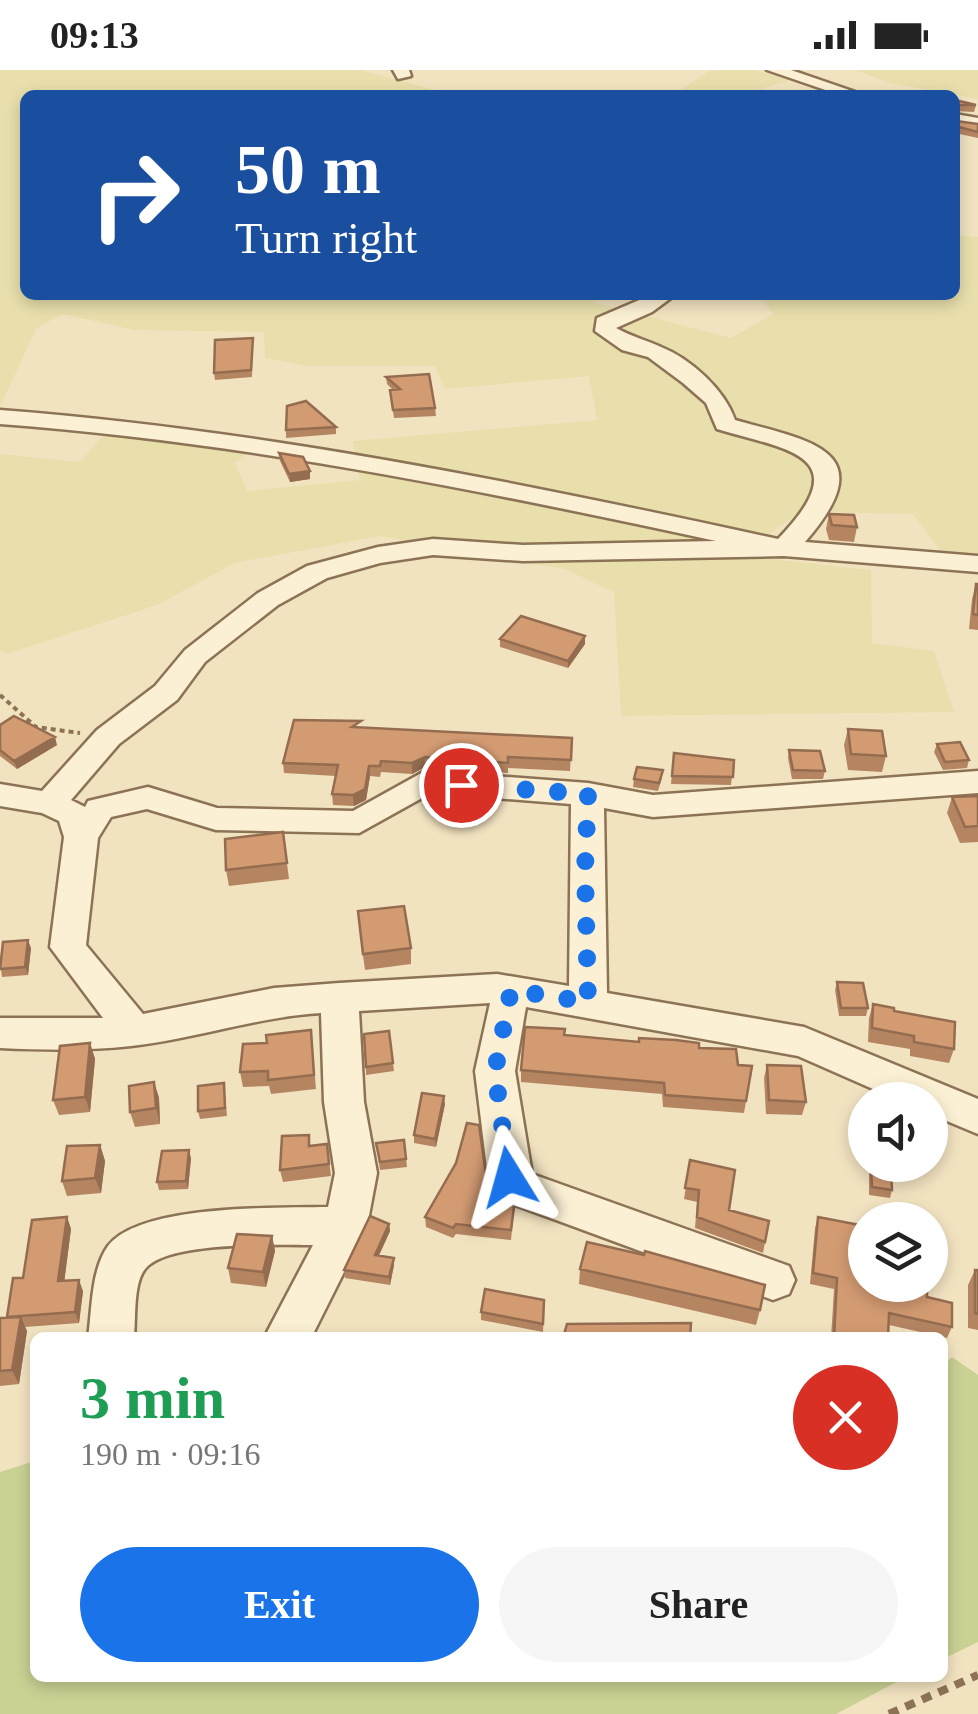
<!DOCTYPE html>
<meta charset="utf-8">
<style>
body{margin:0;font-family:Georgia,serif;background:#f6f6f6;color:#222;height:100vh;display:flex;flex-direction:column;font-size:38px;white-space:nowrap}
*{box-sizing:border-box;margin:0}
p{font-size:32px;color:#767676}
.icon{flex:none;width:55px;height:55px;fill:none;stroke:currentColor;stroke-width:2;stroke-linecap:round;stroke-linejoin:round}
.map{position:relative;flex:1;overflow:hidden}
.side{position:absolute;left:30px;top:1262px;width:918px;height:350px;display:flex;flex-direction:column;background:#fff;border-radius:15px;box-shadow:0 5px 15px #0003}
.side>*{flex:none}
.guide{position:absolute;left:20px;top:20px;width:940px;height:210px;border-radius:15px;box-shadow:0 5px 15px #0003;background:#1a4fa0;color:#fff;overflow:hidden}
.buttons{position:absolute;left:848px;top:1012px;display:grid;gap:20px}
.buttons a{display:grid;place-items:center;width:100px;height:100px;border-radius:50%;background:#fff;box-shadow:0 5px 15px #0003;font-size:50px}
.pin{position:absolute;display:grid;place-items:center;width:85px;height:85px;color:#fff;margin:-42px;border:5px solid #fff;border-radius:50%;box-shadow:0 2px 10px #0007}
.me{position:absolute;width:110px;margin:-55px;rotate:352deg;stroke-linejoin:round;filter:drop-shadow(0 0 8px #0008)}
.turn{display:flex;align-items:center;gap:35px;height:210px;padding:0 50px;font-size:45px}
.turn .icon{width:130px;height:130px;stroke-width:2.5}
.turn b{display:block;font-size:70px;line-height:85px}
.round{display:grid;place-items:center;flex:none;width:105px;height:105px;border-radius:52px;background:#f6f6f6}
.head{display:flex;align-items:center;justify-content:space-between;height:170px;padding:0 50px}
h1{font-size:60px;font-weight:700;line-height:75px;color:#1e9e55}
.button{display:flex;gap:20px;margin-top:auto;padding:20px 50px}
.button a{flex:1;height:115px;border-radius:60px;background:#1a73e8;color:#fff;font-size:40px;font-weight:700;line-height:115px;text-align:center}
.button a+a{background:#f6f6f6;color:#222}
.status{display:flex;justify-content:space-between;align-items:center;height:70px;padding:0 50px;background:#fff;direction:ltr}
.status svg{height:28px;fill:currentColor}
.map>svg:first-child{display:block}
</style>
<div class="status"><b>09:13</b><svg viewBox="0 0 49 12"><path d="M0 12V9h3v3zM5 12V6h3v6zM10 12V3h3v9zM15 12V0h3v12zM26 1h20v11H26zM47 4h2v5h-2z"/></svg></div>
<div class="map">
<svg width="978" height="1644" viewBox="0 0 978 1644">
<rect width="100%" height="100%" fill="#f2e3c0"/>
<path fill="#e8dfac" d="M0,0H360L434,20L472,25H25V225H605L593,232L731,268L773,244L760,225H955V165L978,167V484L940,480L913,444L800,442L771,463V489L871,500L872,573L934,581L954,642L621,646L614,522L564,499L380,466L235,493L157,535L7,584L0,580V384L81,392L104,363L250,382L235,393L247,421L360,410L353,371L597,350L589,306L445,319L435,296H307L265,288L264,262L135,260L62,244L36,259L0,337Z
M718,0H754L790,10L742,25H673L709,1Z
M856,0H978V29L890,13Z"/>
<path fill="#c9d193" d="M952,1287L978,1305V1572L943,1589L942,1296Z
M35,1391V1608H904L836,1644H0V1402Z"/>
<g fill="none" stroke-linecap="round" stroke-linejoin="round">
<g stroke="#8c7356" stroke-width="5">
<path id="minor" d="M393,0H409L411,6L398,9Z
M767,0H791L864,25H840Z
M955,44L978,48V58L955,54Z
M651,225H675L652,242L616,258C632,267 646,270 661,277C691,289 725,320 735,350C810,371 885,380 805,472L978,486V502L784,486L523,491L433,485L380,493L327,508L278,535L205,592L177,630L119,674L71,730L85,737L88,731L148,717L217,738L353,741L425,701L588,713L653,725L978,701V723L653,747L604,738L607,923L804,957L978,1029V1064L930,1044V1030H898L798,986L526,937L515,1001L532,1104L789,1196L795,1210L789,1224L773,1230L502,1130L488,1107L475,1001L490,933L359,941L364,1032L377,1103L367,1156L311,1268H264L313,1175C278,1175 167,1171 145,1199C133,1214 136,1248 134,1268H88C92,1239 91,1200 108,1176C140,1134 278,1138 328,1137L335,1103L324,1032L321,943C256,947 195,969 131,976C87,981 44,980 0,978V948H103L50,877L64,767L59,751L42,743L0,736V714L42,721L97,660L155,616L185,580L258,523L307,496L378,477L433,469L523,475L716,471C480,420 242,372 0,354V340C263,360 521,413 778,469C860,384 786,380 717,359L706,333L683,313L648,287L622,280L595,261L597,248ZM431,723L571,734L569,916L497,904L339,913L274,918L143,944L86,875L98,768L111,747L147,739L216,760L359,763Z"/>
</g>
<path stroke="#8c7356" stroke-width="4" stroke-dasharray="5 4" stroke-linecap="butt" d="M0,625L36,657L80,663"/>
<path stroke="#8c7356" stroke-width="8" stroke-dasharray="10 8" stroke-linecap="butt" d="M889,1644L978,1605"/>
<use href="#minor" fill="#fcf0d4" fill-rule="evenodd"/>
</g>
<path fill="#b58562" d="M955,30L976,35L974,42L955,41Z
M955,45L956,51L978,54V68L955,63Z
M253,268L252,307L215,310L214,303Z
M386,307L435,338L436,346L394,348L390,320H393L387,314Z
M336,357V364L286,368V360Z
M279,383L310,401V409L290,412L280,391Z
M829,444L857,457L854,472L829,470L826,459Z
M976,514H978V560L969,559L972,529Z
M500,569L585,574L568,598L500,577Z
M0,655L57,675L17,699L0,686Z
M361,657L572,668L570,701L508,698V703L425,697L412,704L381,702L380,707L370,706L366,730L354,736L333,735L332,724L336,706L284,703L283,693Z
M848,659L886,686L882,702L848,700L844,675Z
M937,674L969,690L967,698L943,700L934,682Z
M789,680L825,701L823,709H792L788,688Z
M674,683L734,690L731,715L671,714Z
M662,708L658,721L633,717L634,709Z
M978,726V772L960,773L947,743L952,727Z
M283,762L289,809L229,816L226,800Z
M359,857L411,878V894L365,900Z
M31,878L28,905L2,907L0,892Z
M837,912L868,938L866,946H839L835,920Z
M873,934L894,941L954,979L949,993L910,986V979L868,972L869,948Z
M311,960L316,1019L271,1024L269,1016L243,1017L240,1002Z
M389,961L394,1001L366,1005V997Z
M564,965L699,978L738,995L752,996L744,1043L663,1037L662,1024L521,1012V1000Z
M90,973L95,989L90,1042L59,1045L53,1030Z
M767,995L806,1032L802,1045L766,1044L764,1008Z
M154,1012L159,1028L160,1054L135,1057L130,1042Z
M224,1013L227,1046L200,1049L198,1041Z
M445,1034L436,1077L414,1073V1065Z
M404,1070L407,1097L380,1100L376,1073Z
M327,1074L331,1106L283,1112L280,1100Z
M100,1075L105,1091L101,1123L67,1126L62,1111Z
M191,1088L188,1119L159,1120L157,1112Z
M690,1090L729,1140L769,1151L763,1183L695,1158L697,1132L684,1129Z
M871,1096L892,1120L890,1128L869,1125V1104Z
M486,1114L485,1118L515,1129L511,1170L456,1164L453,1168L426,1157L425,1147Z
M67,1147L71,1159L64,1211L83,1221L79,1253L25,1257L27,1261L19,1314L0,1316V1248H7L23,1208Z
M818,1147L927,1227L952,1257L947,1268L889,1255L888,1268H831L834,1219L810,1214L815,1158Z
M389,1154L390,1161L379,1185L394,1195L390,1215L345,1208L344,1200Z
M272,1166L275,1181L266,1217L231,1213L228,1198Z
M580,1199L760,1240L756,1255L579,1214Z
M975,1200H978V1260L968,1258V1215Z
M544,1230L543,1262L481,1250V1242Z"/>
<path fill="#946c50" d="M310,401V409L290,412L289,404Z
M585,566V574L568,598V591Z
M55,667L57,675L17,699L14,691Z
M425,687V697L412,704V693Z
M369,696L370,706L366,730L354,736L353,725Z
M28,870L31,878L28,905L25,897Z
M90,973L95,989L90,1042L85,1027Z
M154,1012L159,1028L160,1054L156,1038Z
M444,1026L445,1034L436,1077L435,1069Z
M100,1075L105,1091L101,1123L95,1108Z
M189,1080L191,1088L188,1119L186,1111Z
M67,1147L71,1159L63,1222L58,1211Z
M389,1154L390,1161L376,1192L375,1185Z
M272,1166L275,1181L266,1217L263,1202Z
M394,1188V1195L390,1215L389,1207Z
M79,1210L83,1221L79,1253L75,1242Z
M21,1247L27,1261L19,1314L12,1300Z"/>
<path fill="#d39b72" stroke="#946c50" stroke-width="2.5" d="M955,30L976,35H955Z
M955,45L956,51L978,54V62L955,56Z
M253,268L251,300L214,303L215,270Z
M429,304L435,338L393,340L390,320L400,319L386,307Z
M306,331L336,357L286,360L287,336Z
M279,383L303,387L310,401L289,404Z
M829,444L854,445L857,457L832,455Z
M976,514H978V545L973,544Z
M521,546L585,566L568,591L500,569Z
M14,646L55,667L14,691L0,680V655Z
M294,650L361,651L352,657L572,668L571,690L508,687V693L425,687L412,693L381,691L380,696H369L365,719L353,725L332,724L338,695L283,693Z
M848,659L882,661L886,686L851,684Z
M960,672L969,690L945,692L937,674Z
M789,680L820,681L825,701L793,700Z
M674,683L734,690L733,707L672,706Z
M637,697L663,700L659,713L634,709Z
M978,726V756L965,757L952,727Z
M283,762L287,793L226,800L225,769Z
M404,836L411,878L363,884L358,841Z
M28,870L25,897L0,899L3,872Z
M837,912L863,913L868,938H841Z
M873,934L894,938V941L955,952L954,979L914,972V966L872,958Z
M525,957L565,959L564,965L639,972V968L676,970L699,973V978L736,979L738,995L752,996L746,1031L665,1025L664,1013L521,1000Z
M311,960L314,1005L268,1010V1001L240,1002L243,974L267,973L266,965Z
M389,961L393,993L366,997L364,964Z
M90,973L85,1027L53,1030L60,976Z
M767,995L801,996L806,1032L769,1030Z
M154,1012L156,1038L130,1042L129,1016Z
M224,1013L225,1038L198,1041V1016Z
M422,1023L444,1026L435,1069L414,1065Z
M467,1053L479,1055L486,1104L482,1118L498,1120L515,1129L511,1160L456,1154L453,1158L425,1147L456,1093Z
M309,1065V1076L327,1074L329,1094L280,1100L282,1066Z
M404,1070L406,1089L380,1092L376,1073Z
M100,1075L95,1108L62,1111L67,1076Z
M189,1080L186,1111L157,1112L162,1081Z
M690,1090L735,1100L729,1140L769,1151L765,1172L697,1147L699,1120L685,1118Z
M871,1096L891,1099L892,1120L872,1117Z
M370,1146L389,1154L375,1185L394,1188L389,1207L344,1200Z
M67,1147L58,1211L79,1210L75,1242L7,1247L13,1208H23L32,1150Z
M818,1147L865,1156V1215H927V1227L952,1233V1257L889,1243L888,1268L834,1267L837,1208L813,1203Z
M237,1164L272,1166L263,1202L228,1198Z
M587,1172L644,1185L645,1181L765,1215L760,1240L580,1199Z
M975,1200H978V1244L975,1243Z
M485,1219L544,1230L543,1254L481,1242Z
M21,1247L12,1300L0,1301V1248Z
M691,1253L690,1268H563L567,1254Z"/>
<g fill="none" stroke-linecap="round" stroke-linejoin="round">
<path stroke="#1a73e8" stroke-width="18" stroke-dasharray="0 32.4" d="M461,715L588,724L585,800L588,932L511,920L495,1001L509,1107"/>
</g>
</svg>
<div class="buttons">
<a><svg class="icon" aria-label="sound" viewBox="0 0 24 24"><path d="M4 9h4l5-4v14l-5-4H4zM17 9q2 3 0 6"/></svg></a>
<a><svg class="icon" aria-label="layers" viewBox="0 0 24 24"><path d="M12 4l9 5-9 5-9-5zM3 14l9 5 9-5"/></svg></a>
</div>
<div class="pin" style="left:461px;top:715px;background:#d93025"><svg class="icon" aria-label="arrive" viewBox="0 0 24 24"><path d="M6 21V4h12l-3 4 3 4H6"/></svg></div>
<svg class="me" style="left:509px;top:1107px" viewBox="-20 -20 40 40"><path d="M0-17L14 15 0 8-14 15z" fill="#1a73e8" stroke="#fff" stroke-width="4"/></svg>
<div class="guide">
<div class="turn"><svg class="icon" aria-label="right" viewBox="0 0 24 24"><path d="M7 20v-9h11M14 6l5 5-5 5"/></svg><div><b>50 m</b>Turn right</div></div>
</div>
<section class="side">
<div class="head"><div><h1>3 min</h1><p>190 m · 09:16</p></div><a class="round" style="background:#d93025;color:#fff"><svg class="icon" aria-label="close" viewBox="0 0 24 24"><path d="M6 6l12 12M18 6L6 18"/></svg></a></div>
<div class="button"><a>Exit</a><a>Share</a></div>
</section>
</div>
